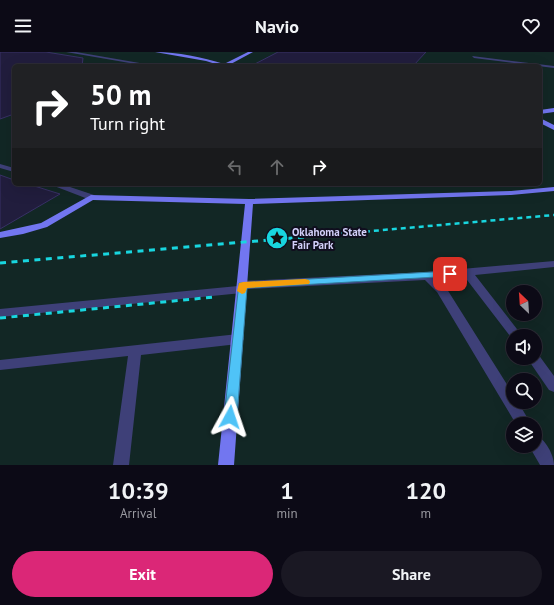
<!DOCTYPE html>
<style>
body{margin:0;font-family:"PT Sans",sans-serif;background:#1a1823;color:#f1f3f6;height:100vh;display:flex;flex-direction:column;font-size:15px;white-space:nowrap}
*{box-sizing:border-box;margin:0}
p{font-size:13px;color:#9a9aa1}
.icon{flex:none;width:22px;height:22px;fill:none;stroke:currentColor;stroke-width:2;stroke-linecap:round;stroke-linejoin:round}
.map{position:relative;height:413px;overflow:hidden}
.drawer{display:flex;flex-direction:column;background:#0c0a16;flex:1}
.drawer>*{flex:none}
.guide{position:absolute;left:12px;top:12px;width:530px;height:122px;border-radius:6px;box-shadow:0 4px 16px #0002,0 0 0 1px #2c2b35;background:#202124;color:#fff;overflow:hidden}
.needle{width:26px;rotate:335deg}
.fabs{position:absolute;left:506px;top:233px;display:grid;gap:8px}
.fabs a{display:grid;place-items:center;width:36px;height:36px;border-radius:50%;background:#0c0a16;box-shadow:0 4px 16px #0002,0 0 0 1px #2c2b35;font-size:20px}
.pin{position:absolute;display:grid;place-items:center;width:34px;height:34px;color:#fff;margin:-17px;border-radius:8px;box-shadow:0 2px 6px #0006}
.me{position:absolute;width:44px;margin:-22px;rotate:5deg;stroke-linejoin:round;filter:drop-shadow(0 0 3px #0008)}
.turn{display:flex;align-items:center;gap:14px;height:84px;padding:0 12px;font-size:18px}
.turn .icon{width:52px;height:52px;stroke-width:2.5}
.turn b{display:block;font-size:28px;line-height:34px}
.lanes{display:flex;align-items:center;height:38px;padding:0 12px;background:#0003;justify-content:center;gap:20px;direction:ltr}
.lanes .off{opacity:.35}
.eta{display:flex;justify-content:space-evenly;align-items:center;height:68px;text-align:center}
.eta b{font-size:24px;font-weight:800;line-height:28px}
.action{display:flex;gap:8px;margin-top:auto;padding:8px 12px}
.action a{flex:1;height:46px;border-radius:24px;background:#db2777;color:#fff;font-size:16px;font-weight:800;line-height:46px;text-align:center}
.action a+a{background:#1a1823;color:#f1f3f6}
header{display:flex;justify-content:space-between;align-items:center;height:52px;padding:0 12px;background:#0c0a16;font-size:18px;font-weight:800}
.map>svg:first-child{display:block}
</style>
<header><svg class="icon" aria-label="menu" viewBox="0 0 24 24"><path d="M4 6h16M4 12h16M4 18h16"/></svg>Navio<svg class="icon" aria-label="heart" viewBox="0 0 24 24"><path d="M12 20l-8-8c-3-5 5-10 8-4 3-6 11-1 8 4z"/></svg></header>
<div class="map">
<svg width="554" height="413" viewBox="0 0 554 413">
<rect width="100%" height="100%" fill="#100e1e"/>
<path fill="#122725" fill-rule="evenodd" d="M0,0H554V413H0ZM14,14H540V132H14ZM513,240H535V262H513ZM513,284H535V306H513ZM513,328H535V350H513ZM513,372H535V394H513Z"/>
<path fill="#211d3d" stroke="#383166" d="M0,0H46L83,6L82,14H14V62L0,67Z
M278,0H426L413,14H251Z
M0,123L14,128V132H28L60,142L0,177Z"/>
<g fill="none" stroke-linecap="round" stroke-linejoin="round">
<path fill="#3e4078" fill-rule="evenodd" d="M472,4L554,14V16L474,6Z
M554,209V215L475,223L520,281L522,284H513V288L464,224L436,227L445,234L513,342V350H518L531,372H516L437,240L425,228L247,237L246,240L242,241L0,265V257L238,234L239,230L243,229L427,220Z
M238,282L242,284L244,287L242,290L238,292L141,303L129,413H113L128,304L0,318V308Z
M535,301L538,302L554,324V340L549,338L527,306H535Z
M535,383C545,386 554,403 554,413H540L529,394H535Z"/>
<path fill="#3e4078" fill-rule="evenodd" d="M66,0H76L157,14H147Z
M0,112L14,116V120L0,116Z
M49,132H61L94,143L95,145L94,147H88Z"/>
<path fill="#7276f0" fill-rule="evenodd" d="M155,0C178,0 202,5 224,12L248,0H253L229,13V14H222L206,9Z
M554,56V60L540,62V58Z
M540,66L554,73V78L540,71Z
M554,135V139L511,143L253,152L234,413H218L245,152L93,148L47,175L23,182L0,186V180L41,171L91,143L249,147L511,139Z"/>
<path stroke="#18d6df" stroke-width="2.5" stroke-dasharray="5 4" stroke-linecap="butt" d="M338,182L554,163"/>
<path stroke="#18d6df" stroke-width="3" stroke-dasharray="6 5.5" stroke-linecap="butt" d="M0,211L350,181
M0,266L214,245"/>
</g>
<path fill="#4fc3f7" stroke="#337fa1" d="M450,219L454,220L455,222L454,224L247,236L237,365L235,370L230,371L226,370L224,365L239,231Z"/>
<path fill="#f59e0b" d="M305,227L309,228L310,230L309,232L247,236L245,241L242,242L237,239L239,231L243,230Z"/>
<defs>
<g id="sight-disc" transform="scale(1.15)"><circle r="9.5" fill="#18d6df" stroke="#100e1e"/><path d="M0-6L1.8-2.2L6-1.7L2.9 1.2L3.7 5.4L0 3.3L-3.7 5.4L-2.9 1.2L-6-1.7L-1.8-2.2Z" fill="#111"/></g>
</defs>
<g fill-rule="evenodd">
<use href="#sight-disc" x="277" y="186"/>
</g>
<g text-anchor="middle" stroke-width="4" stroke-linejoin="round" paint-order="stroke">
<g font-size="11" font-weight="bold" fill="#d3d0fa" stroke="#100e1e" text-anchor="start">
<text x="292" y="184">Oklahoma State<tspan x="292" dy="13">Fair Park</tspan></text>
</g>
</g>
</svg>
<div class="fabs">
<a><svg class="needle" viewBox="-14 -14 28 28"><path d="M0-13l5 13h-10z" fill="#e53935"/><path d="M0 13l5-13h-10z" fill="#9a9aa1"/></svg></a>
<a><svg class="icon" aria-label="sound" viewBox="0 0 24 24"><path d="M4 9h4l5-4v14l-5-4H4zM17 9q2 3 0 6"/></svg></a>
<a><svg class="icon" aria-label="search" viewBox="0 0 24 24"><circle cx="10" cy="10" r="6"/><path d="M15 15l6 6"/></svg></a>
<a><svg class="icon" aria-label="layers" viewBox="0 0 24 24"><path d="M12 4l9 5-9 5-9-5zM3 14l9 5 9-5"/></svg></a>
</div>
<div class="pin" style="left:450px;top:222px;background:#d93025"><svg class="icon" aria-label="arrive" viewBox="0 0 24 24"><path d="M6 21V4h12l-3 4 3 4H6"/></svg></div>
<svg class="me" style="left:230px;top:365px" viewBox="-20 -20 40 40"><path d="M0-17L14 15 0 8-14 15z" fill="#4fc3f7" stroke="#fff" stroke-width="4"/></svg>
<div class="guide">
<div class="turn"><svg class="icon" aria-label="right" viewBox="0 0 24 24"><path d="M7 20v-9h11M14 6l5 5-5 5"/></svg><div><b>50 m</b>Turn right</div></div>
<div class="lanes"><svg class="icon off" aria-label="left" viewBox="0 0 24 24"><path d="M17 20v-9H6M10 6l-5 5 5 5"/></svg><svg class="icon off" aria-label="ahead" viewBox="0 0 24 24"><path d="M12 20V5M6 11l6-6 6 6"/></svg><svg class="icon" aria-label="right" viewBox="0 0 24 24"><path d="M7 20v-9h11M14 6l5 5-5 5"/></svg></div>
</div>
</div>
<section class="drawer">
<div class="eta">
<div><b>10:39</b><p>Arrival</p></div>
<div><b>1</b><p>min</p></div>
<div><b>120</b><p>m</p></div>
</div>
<div class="action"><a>Exit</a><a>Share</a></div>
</section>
